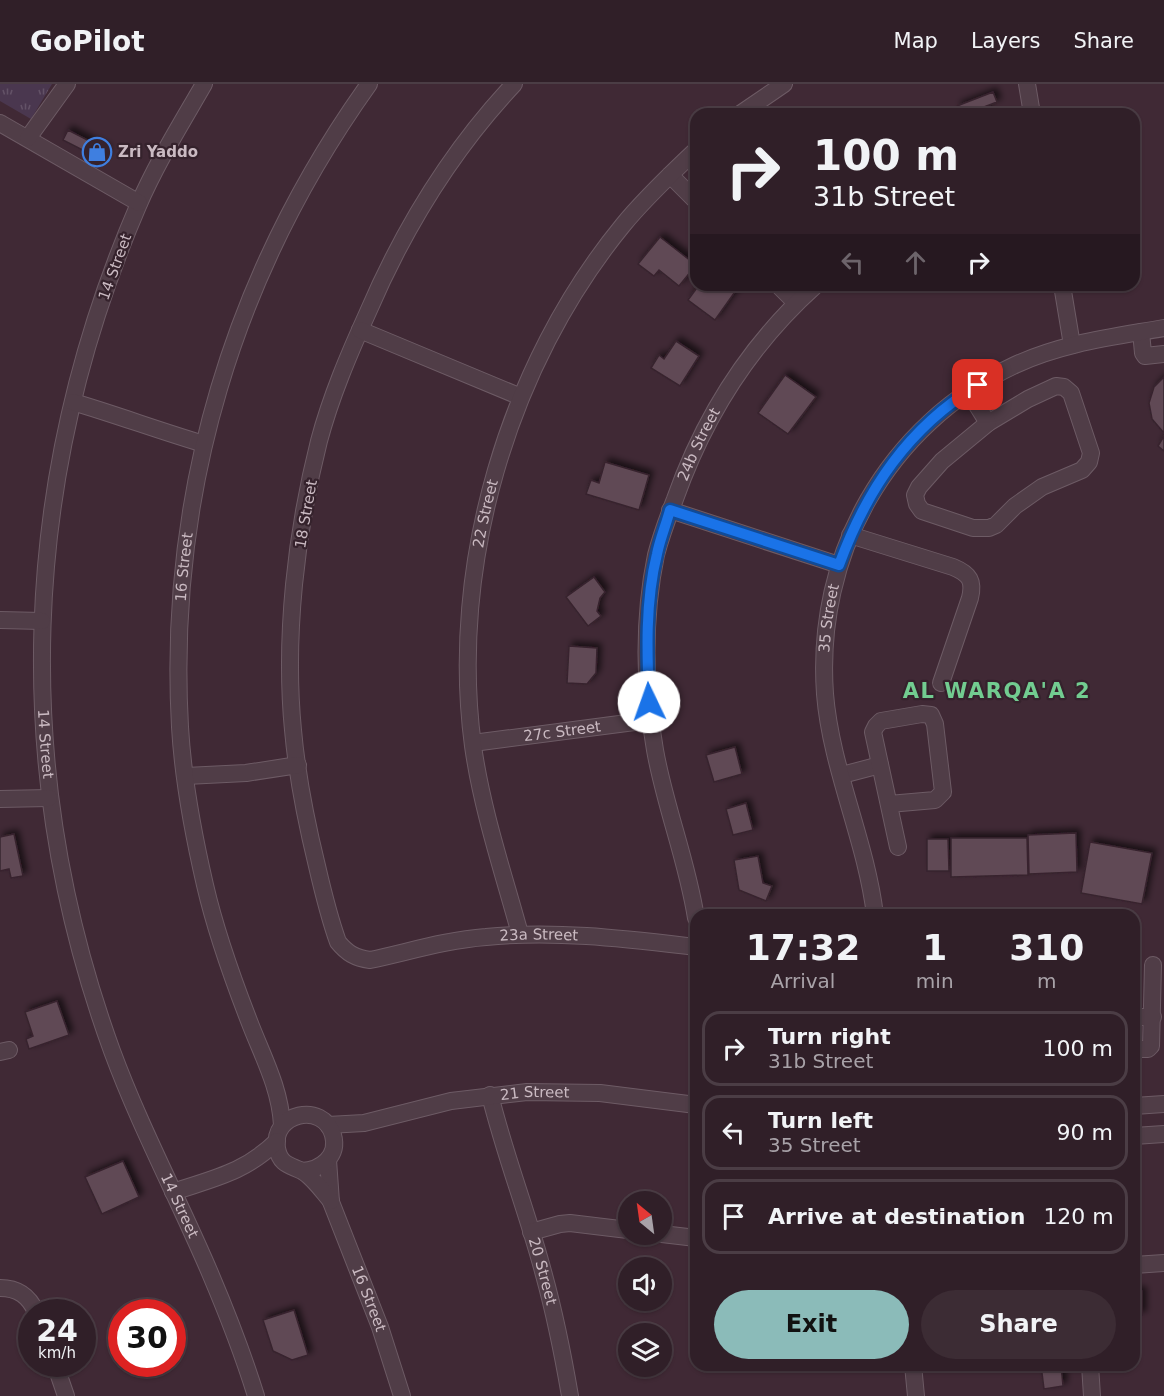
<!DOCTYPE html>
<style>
body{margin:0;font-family:"DejaVu Sans",sans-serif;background:#3c2c34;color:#f1f3f6;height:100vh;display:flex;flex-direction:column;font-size:22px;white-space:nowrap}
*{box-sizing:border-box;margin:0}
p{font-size:20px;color:#a8a2a8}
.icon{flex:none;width:33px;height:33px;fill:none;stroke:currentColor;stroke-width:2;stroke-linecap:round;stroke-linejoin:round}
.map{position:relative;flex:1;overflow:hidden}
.side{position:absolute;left:690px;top:825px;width:450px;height:462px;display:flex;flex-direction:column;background:#301f28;border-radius:18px;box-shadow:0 2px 4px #0004,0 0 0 2px #4b3d45}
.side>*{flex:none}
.banner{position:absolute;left:690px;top:24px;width:450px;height:183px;border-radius:18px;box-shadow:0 2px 4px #0004,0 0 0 2px #4b3d45;background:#301f28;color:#f1f3f6;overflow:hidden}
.needle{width:39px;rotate:331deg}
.controls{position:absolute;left:618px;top:1107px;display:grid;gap:12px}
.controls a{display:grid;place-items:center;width:54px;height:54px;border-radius:50%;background:#301f28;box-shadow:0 2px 4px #0004,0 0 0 2px #4b3d45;font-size:30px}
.speed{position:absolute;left:18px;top:1215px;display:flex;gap:12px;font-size:30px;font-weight:700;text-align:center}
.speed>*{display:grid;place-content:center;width:78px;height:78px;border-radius:50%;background:#301f28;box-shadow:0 2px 4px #0004,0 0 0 2px #4b3d45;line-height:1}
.speed small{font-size:15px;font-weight:400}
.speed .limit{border:9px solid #d22;background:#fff;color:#111}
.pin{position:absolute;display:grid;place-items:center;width:51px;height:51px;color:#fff;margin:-26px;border-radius:12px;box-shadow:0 3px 9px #0006}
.me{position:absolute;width:66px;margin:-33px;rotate:357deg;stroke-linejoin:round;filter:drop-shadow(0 0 4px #0008)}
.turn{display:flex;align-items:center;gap:21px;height:126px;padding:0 24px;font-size:27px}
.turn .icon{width:78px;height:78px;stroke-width:2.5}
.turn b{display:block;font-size:42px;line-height:51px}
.lanes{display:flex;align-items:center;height:57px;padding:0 24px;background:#0003;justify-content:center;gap:30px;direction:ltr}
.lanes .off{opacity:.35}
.eta{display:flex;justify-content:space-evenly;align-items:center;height:102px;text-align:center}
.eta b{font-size:36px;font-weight:700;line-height:42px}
.primary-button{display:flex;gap:12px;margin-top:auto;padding:12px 24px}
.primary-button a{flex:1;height:69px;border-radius:36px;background:#8bbbb9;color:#111;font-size:24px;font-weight:700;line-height:69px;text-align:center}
.primary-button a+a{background:#3c2c34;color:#f1f3f6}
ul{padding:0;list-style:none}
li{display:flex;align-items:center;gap:18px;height:75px;margin:0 12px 9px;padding:0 12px;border:3px solid #4b3d45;border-radius:18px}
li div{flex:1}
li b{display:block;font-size:22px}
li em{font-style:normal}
header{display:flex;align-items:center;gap:36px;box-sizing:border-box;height:84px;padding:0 30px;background:#301f28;border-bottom:2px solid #4b3d45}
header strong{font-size:28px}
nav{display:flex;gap:33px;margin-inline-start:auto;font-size:21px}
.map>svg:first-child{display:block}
</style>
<header>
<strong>GoPilot</strong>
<nav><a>Map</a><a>Layers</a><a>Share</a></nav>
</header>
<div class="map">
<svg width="1164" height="1312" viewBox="0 0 1164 1312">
<defs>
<pattern id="grass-tufts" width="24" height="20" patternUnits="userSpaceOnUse" patternTransform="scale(1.5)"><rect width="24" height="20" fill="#4a374f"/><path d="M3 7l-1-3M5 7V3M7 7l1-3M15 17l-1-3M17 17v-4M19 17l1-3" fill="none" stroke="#635267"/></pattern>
<filter id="shadow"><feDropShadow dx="4" dy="-4" stdDeviation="3" flood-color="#0009"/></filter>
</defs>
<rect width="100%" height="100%" fill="#402935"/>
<path fill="url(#grass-tufts)" d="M0,0H52L31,35L0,17Z"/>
<path fill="#614955" stroke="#37242e" stroke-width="1.5" filter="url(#shadow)" d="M993,8L997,18L984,23L987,30H960L957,22Z
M68,46L107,66L102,76L63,56Z
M660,153L696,181L679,202L659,186L654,192L638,180Z
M699,201H731L737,205L715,236L688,216Z
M676,257L699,272L680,302L651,284L659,271L664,275Z
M785,291L816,313L788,350L758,329Z
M1164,293V349L1152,335L1149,319L1154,303Z
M1164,352V367L1158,362Z
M605,378L649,391L639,426L586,410L591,396L599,399Z
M594,493L605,508L600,514L597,527L601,532L588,542L566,513Z
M569,562L597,564L596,589L587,600L567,599Z
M735,663L742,690L714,698L706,671Z
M746,719L753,746L733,751L726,725Z
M1076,749L1077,788L1029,790L1028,751Z
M14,750L23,792L11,794L9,785L0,787V753Z
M951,754H1027L1028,791L951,793Z
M927,755H948L949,787H927Z
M1090,758L1152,769L1142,820L1081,809Z
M758,772L763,799L772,802L766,817L739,806L734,776Z
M57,917L69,951L29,965L26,955L33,952L25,928Z
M692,918L696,919V934L690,931Z
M123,1077L139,1113L102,1130L85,1093Z
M1134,1207H1142V1231H1134Z
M294,1226L308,1271L292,1276L273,1267L263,1236Z
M1041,1281H1061L1063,1302L1044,1305Z"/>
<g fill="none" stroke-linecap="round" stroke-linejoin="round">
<g stroke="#6d5b65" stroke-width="18">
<g id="minor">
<path id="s1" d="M204,0C181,40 156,80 138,122C20,396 10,687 112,967C140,1043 178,1114 210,1189C227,1229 243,1270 256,1312"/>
<path id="s2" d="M514,0C451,67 404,144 368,228C349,270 331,312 319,357C296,448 284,553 293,646C297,692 306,737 317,782C323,808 329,833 338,858C347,869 355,874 370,876C408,868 446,856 486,853C556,846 627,855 696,863"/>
<path d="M1027,0L1032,30"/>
<path d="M740,30L784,0"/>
<path d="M0,39L139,119"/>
<path d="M28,54L67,0"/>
<path d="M670,91L696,117"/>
<path d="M778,201L796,219"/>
<path d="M1062,201L1072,261"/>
<path d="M360,246L521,313"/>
<path d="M1141,248L1143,269L1145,272L1164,270"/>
<path d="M1056,302L1064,303L1071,309L1091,369L1089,378L1082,386L1042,403L1015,422L996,441L989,444H973L922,427L917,420L915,411L919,403L942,377L988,339L1028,315Z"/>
<path d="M968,307L988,339"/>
<path d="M73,318C117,331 160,347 204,360"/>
<path d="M670,426L839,481"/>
<path d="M850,451L953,483C970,490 974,497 970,514L941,599"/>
<path d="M0,536L42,537"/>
<path id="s3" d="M473,659L650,636"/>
<path d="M842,691L880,681"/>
<path d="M186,692L246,689L298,681"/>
<path d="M0,715L49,714"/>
<path d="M889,720L935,716L943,708L935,640L931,631L922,630L881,637L876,642L873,648L898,763"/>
<path id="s4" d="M875,831C866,756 831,685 825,610C815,470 887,341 1015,281C1062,259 1113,253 1164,244"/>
<path id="s5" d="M696,834C687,776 665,723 655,666C644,604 643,533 656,471C661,452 668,433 675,415C704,333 751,259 816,201"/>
<path id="s6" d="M520,850C503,788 482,726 473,662C449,482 508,281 623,141C645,114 671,90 696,66"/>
<path d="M1134,933H1153"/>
<path d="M1134,965H1148L1151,962L1153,881"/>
<path d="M0,968L9,966"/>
<path id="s7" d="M490,1011C505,1072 528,1130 544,1191C555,1231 563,1271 570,1312"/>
<path d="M1134,1022L1164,1020"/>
<path id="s8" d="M282,1041C280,1005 264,975 251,942C233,896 216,849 205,801C193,749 183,696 180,643C167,409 234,189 369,0"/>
<path id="s9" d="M328,1041L364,1039L451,1017L527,1008L600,1009L696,1021"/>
<path d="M1134,1052L1164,1050"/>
<path id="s10" d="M328,1076L331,1118L380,1243L402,1312"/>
<path d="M302,1087C321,1086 339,1072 333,1051C323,1017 271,1029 277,1064C280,1081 290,1081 302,1087C313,1093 323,1108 331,1117"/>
<path d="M173,1108C214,1094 244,1089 277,1057"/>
<path d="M531,1148L560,1140L570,1139L628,1146"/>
<path d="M662,1150L696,1154"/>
<path d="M1134,1181L1164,1179"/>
<path d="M0,1204C18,1204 29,1212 36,1228"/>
<path d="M55,1280L66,1312"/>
<path d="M913,1281L916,1312"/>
<path d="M1090,1281L1092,1312"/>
</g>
</g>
<use href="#minor" stroke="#503d47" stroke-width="16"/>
</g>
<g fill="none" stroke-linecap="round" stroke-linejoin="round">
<g stroke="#114b97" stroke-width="15">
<path id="route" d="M649,618C647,569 645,518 657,470C660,455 666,441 670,426L839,481C867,405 908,344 978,301"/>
</g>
<use href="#route" stroke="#1a73e8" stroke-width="10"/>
</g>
<defs>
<g id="shop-ring" transform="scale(1.5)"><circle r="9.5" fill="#35222c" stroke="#3f7fe0" stroke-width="1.5"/><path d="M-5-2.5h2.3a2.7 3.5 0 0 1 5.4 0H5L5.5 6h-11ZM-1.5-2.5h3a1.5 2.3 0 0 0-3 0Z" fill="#3f7fe0"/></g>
</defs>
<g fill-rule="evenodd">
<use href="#shop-ring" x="97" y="68"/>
</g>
<g text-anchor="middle" stroke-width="4.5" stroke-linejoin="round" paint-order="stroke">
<g font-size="15" font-weight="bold" fill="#cabac2" stroke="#35222c" text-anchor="start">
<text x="118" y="73">Zri Yaddo</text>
</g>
<g font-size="15" fill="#cabac2" stroke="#35222c">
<text transform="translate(115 183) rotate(-70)" y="5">14 Street</text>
<text dy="5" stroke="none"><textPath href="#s5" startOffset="488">24b Street</textPath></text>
<text transform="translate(306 430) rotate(-80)" y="5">18 Street</text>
<text dy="5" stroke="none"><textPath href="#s6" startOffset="428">22 Street</textPath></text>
<text dy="5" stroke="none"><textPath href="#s8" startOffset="573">16 Street</textPath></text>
<text dy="5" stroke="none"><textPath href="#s4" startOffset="303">35 Street</textPath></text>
<text dy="5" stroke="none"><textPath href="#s3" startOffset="90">27c Street</textPath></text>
<text dy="5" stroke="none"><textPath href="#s1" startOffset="690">14 Street</textPath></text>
<text dy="5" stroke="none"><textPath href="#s2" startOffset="1128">23a Street</textPath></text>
<text dy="5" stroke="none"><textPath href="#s9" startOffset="210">21 Street</textPath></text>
<text dy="5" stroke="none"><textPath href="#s1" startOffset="1174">14 Street</textPath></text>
<text dy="5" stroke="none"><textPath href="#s7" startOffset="184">20 Street</textPath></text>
<text dy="5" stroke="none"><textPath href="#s10" startOffset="146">16 Street</textPath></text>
</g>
<g font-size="21" font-weight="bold" letter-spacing="1.5" fill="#72cc90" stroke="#35222c">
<text x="997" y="614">AL WARQA'A 2</text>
</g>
</g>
</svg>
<div class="controls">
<a><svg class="needle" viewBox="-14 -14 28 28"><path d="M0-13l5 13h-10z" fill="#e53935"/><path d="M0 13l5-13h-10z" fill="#a8a2a8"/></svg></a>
<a><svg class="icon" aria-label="sound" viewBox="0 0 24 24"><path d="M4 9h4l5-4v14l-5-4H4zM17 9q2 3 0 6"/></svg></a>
<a><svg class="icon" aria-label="layers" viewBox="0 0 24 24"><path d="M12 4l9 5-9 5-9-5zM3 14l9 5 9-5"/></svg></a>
</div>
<div class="speed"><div>24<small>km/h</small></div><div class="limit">30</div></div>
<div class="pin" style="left:978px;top:301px;background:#d93025"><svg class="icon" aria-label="arrive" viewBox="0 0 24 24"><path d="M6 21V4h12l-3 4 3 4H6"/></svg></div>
<svg class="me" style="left:649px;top:618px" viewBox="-20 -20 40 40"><circle r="19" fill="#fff"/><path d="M0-13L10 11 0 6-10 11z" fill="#1a73e8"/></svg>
<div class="banner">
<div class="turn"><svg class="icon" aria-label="right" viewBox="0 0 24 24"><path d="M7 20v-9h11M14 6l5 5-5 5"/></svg><div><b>100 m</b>31b Street</div></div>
<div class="lanes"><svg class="icon off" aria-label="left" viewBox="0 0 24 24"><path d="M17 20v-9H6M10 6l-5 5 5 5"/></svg><svg class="icon off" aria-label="ahead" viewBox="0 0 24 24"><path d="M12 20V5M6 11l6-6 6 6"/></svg><svg class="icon" aria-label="right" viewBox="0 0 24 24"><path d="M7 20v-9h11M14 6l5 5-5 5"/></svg></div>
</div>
<section class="side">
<div class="eta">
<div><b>17:32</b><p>Arrival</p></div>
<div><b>1</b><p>min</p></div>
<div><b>310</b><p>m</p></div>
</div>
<ul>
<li><svg class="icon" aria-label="right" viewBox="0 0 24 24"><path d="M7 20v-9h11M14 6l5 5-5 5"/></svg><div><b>Turn right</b><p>31b Street</p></div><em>100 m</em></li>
<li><svg class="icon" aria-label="left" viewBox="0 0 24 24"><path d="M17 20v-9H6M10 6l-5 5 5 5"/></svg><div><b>Turn left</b><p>35 Street</p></div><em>90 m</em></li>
<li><svg class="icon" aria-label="arrive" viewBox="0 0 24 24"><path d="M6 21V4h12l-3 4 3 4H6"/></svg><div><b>Arrive at destination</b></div><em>120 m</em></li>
</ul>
<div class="primary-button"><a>Exit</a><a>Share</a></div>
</section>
</div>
